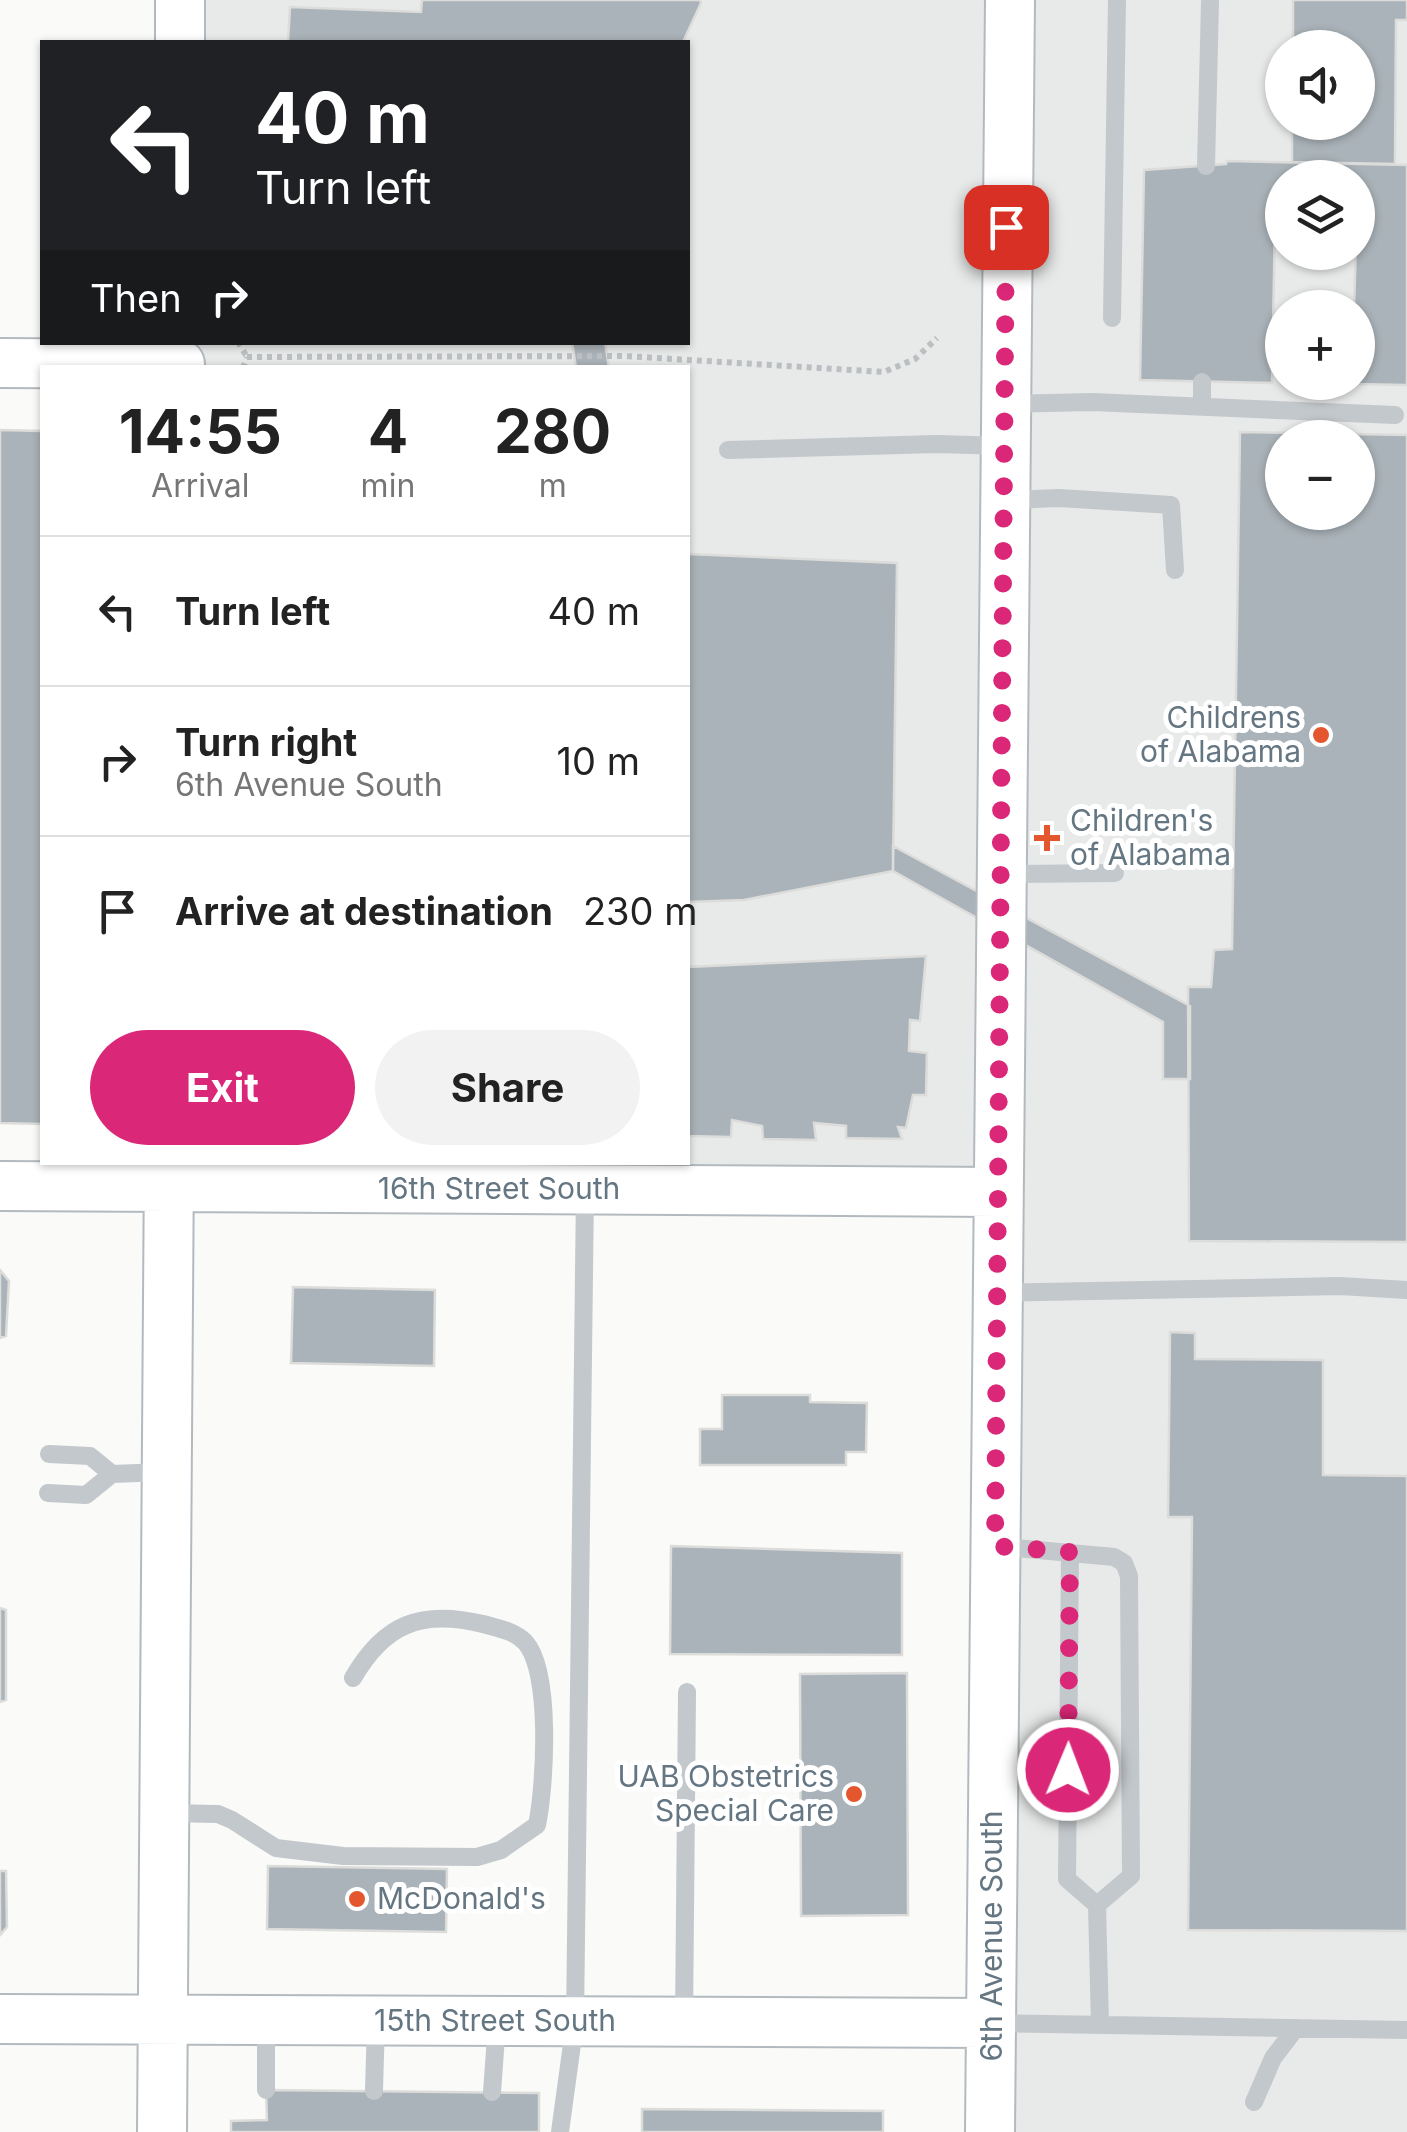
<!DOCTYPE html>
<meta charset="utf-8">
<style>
body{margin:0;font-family:Inter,sans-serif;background:#f2f2f2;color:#222;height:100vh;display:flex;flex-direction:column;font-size:38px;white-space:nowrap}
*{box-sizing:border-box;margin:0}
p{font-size:32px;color:#767676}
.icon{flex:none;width:55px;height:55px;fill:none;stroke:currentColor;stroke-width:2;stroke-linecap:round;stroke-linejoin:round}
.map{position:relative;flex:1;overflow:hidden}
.side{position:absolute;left:40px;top:365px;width:650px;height:800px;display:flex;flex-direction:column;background:#fff;border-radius:0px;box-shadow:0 2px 8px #0004}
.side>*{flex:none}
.banner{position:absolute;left:40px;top:40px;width:650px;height:305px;border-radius:0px;box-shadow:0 2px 8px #0004;background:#202124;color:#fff;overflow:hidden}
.fabs{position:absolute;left:1265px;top:30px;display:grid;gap:20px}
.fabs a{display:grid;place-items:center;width:110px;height:110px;border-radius:50%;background:#fff;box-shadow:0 2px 8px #0004;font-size:50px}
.pin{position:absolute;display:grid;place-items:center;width:85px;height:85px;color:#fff;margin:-42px;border-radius:20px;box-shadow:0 5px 15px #0006}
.me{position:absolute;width:110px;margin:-55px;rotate:1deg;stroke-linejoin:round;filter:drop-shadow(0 0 8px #0008)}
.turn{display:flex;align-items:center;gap:35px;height:210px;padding:0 50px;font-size:45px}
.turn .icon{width:130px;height:130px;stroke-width:2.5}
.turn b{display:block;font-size:70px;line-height:85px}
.then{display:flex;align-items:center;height:95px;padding:0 50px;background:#0003;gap:20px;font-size:38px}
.eta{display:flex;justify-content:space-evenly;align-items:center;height:170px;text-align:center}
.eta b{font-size:60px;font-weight:700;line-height:70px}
.button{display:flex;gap:20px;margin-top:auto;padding:20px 50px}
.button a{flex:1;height:115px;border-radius:60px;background:#db2777;color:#fff;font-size:40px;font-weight:700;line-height:115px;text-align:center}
.button a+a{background:#f2f2f2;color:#222}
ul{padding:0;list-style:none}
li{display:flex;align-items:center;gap:30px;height:150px;padding:0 50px;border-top:2px solid #e0e0e0}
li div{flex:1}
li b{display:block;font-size:38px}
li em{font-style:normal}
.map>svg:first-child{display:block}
</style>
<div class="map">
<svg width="1407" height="2132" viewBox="0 0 1407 2132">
<rect width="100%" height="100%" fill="#fafaf8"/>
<path fill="#e8e9e9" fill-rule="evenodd" d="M186,0H1407V2132H990L997,1192L169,1188V1162H688V368L180,367V343L688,342V42H185ZM1282,48H1358V122H1282ZM1282,178H1358V252H1282ZM1282,308H1358V382H1282ZM1282,438H1358V512H1282Z"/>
<path fill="#aab3b9" stroke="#dcdcda" stroke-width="2.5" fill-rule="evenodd" d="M422,0H700L701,3L683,42H288L290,7L421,12Z
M1293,0H1407V20H1396L1395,164L1292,162V122H1358V48H1293Z
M1227,161L1407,165V385L1352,384L1358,382V308H1354L1358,178H1282V221H1275L1272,383L1140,380L1144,170L1226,164Z
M572,342H605L609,368H576Z
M0,430L42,431V1124L0,1123Z
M1240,432L1407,435V1242L1189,1241L1188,987H1211L1214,950L1232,949ZM1282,438H1358V512H1282Z
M688,554L897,563L893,871L744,900L688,902Z
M893,846L1190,1006V1079H1163V1022L893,871Z
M926,956L920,1021L910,1020L909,1051L927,1053L926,1095H913L906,1128L898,1127L902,1139L846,1138V1126L814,1123L816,1140L763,1139L762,1126L732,1120L731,1137L688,1136V967Z
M0,1270L9,1281L6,1336L0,1338Z
M293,1287L435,1290L434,1366L291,1363Z
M1170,1332L1195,1333V1359L1323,1360V1475L1407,1476V1931L1188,1930L1192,1517H1168Z
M722,1395H810V1402L867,1403L866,1452H846V1465H700V1429H722Z
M671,1546L902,1553V1655L670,1654Z
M0,1608L6,1610V1700L0,1702Z
M907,1673L908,1915L801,1916L800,1674Z
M268,1866L447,1869L446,1932L267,1929Z
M0,1871H6L7,1927L0,1935Z
M266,2090L539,2093V2132H231V2121L267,2120Z
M642,2109L883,2111V2132H642Z"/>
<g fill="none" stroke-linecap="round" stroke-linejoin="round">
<g stroke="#b3babf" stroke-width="52">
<path id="secondary" d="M180,42V0
M0,363L180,364
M0,1186L998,1192
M0,2019L991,2023
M162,2132L169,1162
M990,2132L1010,0"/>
</g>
<path stroke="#bbbfc2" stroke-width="6" stroke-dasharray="5 5" stroke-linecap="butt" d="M238,342L247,357
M247,357L625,356L884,372L915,359L937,338
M243,368L247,357"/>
<path stroke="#c3c8cc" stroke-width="18" d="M1206,166L1210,2
M1112,318L1117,0
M1009,404L1092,402L1395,415
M1202,406V382
M728,450L937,444L1004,446
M1009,500L1059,498L1171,505L1175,570
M1006,874L1115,873
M997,1293L1340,1286L1407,1290
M49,1454L90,1456L112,1474
M48,1493L86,1495L112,1474L165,1472
M995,1546L1114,1557L1124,1563L1129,1576L1131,1876L1097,1905
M1070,1552L1067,1879L1097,1905L1100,2025
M166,1813L218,1814L232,1820L276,1848L343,1856L477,1857L501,1850L537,1825C545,1787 552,1671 525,1642C515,1631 497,1628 483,1624C421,1609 384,1624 353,1678
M684,2022L687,1692
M993,2023L1407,2030
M266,2090V2021
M374,2091L376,2021
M492,2092L497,2023
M1254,2102L1273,2058L1296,2028
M560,2132L575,2022L585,1190"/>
<use href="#secondary" stroke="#fff" stroke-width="48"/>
</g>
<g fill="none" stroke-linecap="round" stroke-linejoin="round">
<path stroke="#db2777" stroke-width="18" stroke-dasharray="0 32.4" d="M1006,227L995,1546L1070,1552L1068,1770"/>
</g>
<g fill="#e4572e" stroke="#fff" stroke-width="4">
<circle cx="1321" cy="735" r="10"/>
<path d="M1042 823h10v10h10v10h-10v10h-10v-10h-10v-10h10z"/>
<circle cx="854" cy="1794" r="10"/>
<circle cx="357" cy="1899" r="10"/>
</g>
<g text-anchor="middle" stroke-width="10" stroke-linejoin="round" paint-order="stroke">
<g font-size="30" fill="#657683" stroke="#fff" text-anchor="end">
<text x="1301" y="728">Childrens<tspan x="1301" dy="34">of Alabama</tspan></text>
<text x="1070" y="831" text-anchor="start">Children's<tspan x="1070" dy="34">of Alabama</tspan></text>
<text x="834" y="1787">UAB Obstetrics<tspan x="834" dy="34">Special Care</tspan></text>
<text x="377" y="1909" text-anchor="start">McDonald's</text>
</g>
<g font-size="30" fill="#657683" stroke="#fff">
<text x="499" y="1199">16th Street South</text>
<text transform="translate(992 1936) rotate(-90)" y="10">6th Avenue South</text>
<text x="495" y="2031">15th Street South</text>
</g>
</g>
</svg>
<div class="fabs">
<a><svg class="icon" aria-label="sound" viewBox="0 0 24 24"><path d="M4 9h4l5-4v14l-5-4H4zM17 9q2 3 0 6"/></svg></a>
<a><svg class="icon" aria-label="layers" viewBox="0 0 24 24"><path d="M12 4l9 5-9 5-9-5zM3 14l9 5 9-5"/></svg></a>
<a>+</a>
<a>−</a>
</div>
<div class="pin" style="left:1006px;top:227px;background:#d93025"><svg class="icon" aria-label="arrive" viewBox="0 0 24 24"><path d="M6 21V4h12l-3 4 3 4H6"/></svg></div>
<svg class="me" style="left:1068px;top:1770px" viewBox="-20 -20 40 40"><circle r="17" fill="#db2777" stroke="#fff" stroke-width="3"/><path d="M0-11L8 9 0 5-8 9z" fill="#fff"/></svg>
<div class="banner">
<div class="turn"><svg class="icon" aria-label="left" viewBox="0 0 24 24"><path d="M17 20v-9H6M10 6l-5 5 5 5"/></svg><div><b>40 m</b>Turn left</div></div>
<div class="then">Then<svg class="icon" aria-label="right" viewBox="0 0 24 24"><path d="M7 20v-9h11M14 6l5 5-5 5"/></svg></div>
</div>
<section class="side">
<div class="eta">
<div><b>14:55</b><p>Arrival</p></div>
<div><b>4</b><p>min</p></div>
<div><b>280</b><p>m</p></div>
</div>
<ul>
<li><svg class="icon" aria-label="left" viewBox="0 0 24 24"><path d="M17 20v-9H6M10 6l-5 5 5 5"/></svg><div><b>Turn left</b></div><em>40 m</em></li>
<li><svg class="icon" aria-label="right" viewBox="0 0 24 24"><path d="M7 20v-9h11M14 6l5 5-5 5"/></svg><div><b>Turn right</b><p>6th Avenue South</p></div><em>10 m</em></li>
<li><svg class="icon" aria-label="arrive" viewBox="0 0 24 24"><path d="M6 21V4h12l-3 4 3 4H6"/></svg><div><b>Arrive at destination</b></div><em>230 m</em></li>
</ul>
<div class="button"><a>Exit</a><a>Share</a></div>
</section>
</div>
